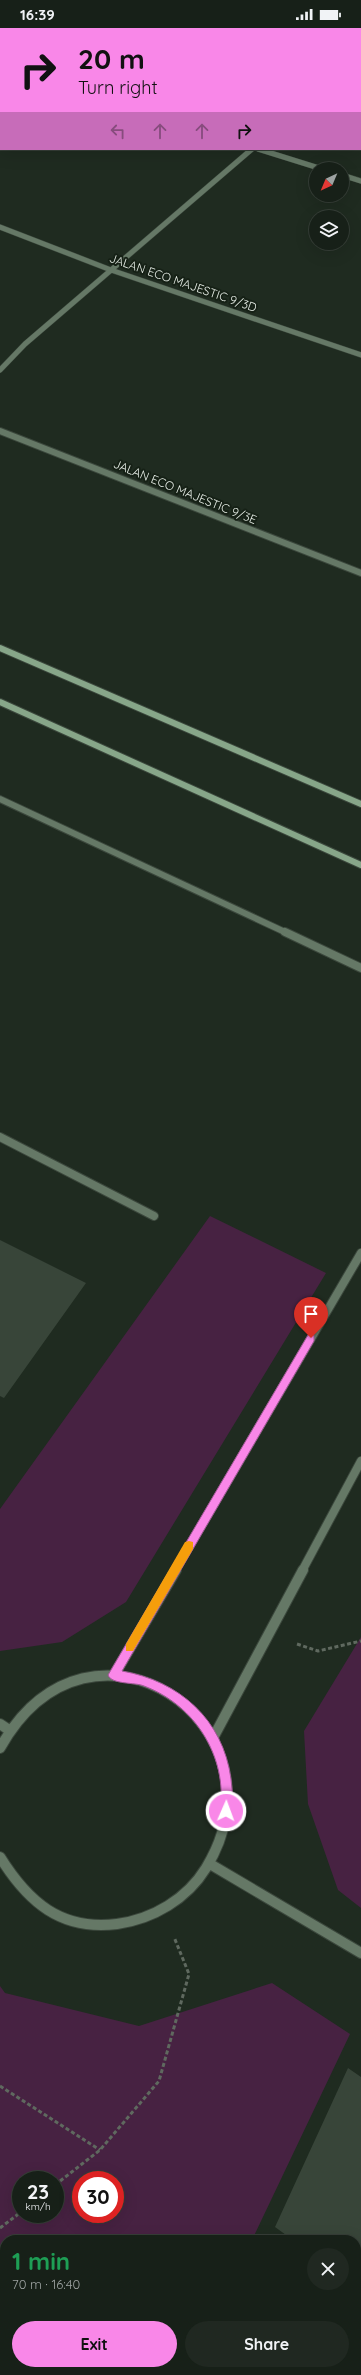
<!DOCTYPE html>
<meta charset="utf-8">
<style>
body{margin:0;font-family:Quicksand,sans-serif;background:#202821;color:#f1f3f6;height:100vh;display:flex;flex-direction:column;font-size:15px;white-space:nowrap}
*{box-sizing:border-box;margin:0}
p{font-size:13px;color:#9ea3a2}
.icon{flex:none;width:22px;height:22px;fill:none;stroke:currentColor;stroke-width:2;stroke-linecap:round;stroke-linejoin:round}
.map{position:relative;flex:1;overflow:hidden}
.details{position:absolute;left:0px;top:2207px;width:361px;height:140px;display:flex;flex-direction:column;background:#172018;border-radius:16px 16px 0 0;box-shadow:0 4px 16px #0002,0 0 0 1px #363e37}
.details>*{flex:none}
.hud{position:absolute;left:0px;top:0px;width:361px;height:122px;box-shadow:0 4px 16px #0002,0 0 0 1px #363e37;background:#f987e8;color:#111;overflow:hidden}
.needle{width:26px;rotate:224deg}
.fabs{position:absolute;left:309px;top:134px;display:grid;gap:8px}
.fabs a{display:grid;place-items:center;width:40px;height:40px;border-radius:50%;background:#172018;box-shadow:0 4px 16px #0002,0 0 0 1px #363e37;font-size:20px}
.speed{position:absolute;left:12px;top:2143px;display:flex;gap:8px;font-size:20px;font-weight:700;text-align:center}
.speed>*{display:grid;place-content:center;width:52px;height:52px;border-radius:50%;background:#172018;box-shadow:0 4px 16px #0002,0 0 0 1px #363e37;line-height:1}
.speed small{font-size:10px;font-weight:400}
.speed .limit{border:6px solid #d22;background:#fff;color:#111}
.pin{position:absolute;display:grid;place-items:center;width:34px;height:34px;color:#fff;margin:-41px -17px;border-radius:50% 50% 50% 0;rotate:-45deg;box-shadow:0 0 4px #0007}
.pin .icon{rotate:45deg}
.me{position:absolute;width:44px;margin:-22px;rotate:2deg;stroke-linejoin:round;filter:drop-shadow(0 0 3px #0008)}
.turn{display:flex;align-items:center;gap:14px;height:84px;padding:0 12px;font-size:18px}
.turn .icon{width:52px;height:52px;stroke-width:2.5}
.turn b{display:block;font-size:28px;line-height:34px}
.lanes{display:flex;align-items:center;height:38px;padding:0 12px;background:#0003;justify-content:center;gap:20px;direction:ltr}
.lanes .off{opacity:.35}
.round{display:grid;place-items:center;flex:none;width:42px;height:42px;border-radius:21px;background:#202821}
.summary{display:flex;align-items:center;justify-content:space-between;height:68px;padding:0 12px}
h1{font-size:24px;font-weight:700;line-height:30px;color:#1e9e55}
.button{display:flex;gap:8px;margin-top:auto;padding:8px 12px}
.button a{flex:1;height:46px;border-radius:24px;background:#f987e8;color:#111;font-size:16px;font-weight:700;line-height:46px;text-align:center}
.button a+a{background:#202821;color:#f1f3f6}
.status{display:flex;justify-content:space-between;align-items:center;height:28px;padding:0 20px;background:#172018;direction:ltr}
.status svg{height:11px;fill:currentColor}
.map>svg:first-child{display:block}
</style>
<div class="status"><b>16:39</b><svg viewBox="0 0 49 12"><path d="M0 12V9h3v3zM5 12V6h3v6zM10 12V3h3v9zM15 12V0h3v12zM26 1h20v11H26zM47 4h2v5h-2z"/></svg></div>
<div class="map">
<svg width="361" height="2347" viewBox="0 0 361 2347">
<rect width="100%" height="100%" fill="#1f2b20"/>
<path fill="#472242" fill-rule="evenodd" d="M210,1188L326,1245L126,1574L62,1614L0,1623V1481Z
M361,1609V1880L338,1862L308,1776L304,1703Z
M272,1955L350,2006L252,2212H5V2342H190L188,2347H0V1958L5,1965L139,1998ZM21,2152H55V2186H21ZM81,2152H115V2186H81Z"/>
<path fill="#384539" d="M0,1212L86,1255L4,1370L0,1368Z
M348,2040L361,2049V2261L356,2258V2212H293L275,2199Z
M356,2333L361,2337V2347H197L199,2342H356Z"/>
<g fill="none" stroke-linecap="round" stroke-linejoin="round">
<g stroke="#3b473c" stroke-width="8">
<path id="lane-far1" d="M0,771L287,905"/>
</g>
<g stroke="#3b473c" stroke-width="10">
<path id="lane" d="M285,904L361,940"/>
</g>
<g stroke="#3b473c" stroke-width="6">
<path id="street-far3" d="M347,0L351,1
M258,121L322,141
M342,147L361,153
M0,199L111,242L361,327
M0,342L25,316L252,121"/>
</g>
<g stroke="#3b473c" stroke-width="8">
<path id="street-far2" d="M0,403L361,545"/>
</g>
<g stroke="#3b473c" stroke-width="10">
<path id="street-far1" d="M0,1109L154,1188
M175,1543L361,1225
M302,1543L361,1433"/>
</g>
<g stroke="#3b473c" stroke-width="12">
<path id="street" d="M114,1647L176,1542
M0,1696L9,1702
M213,1710L303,1542
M0,1720C91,1558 293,1698 206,1840C187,1871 153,1891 117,1896C61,1903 28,1874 0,1829
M210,1836L361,1925"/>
</g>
<g stroke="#3b473c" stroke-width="8">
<path id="secondary" d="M0,620L361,776
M0,674L361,837"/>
</g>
<path stroke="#5f695f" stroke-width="3" stroke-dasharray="4 2.5" stroke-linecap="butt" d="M297,1616L318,1623L361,1613
M0,2058L100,2122
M55,2157L100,2122L159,2053L189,1946L174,1909
M0,2200L21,2184"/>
<use href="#lane-far1" stroke="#657866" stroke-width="6"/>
<use href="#lane" stroke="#657866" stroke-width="8"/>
<use href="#street-far3" stroke="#657866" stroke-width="5"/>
<use href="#street-far2" stroke="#657866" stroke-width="6"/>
<use href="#street-far1" stroke="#657866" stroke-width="8"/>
<use href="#street" stroke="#657866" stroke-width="10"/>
<use href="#secondary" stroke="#87a689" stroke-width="6"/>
</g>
<path fill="#f987e8" stroke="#a25897" d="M311,1306L314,1307V1313L122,1643C179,1653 223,1691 231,1751C232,1763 235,1775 230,1787L226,1789L220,1783C228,1729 195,1677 144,1658C135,1654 112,1657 108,1647L308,1307Z"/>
<path fill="#f59e0b" d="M189,1513L193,1514V1521L133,1623H126V1616L185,1514Z"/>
<g text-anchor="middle" stroke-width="4" stroke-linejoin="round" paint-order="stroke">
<g font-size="12" fill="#e9f0e9" stroke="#162116">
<text transform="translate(183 255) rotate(19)" y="4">JALAN ECO MAJESTIC 9/3D</text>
<text transform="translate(185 464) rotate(22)" y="4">JALAN ECO MAJESTIC 9/3E</text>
</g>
</g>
</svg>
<div class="fabs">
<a><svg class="needle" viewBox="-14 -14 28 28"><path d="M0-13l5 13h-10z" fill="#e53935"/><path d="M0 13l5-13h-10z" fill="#9ea3a2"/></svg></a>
<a><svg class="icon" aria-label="layers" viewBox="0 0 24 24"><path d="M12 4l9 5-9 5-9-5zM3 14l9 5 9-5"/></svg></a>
</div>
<div class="speed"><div>23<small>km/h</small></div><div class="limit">30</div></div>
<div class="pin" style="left:311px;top:1310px;background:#d93025"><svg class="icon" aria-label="arrive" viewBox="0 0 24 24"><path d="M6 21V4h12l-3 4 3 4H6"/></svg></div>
<svg class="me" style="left:226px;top:1783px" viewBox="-20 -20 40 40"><circle r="17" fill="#f987e8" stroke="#fff" stroke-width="3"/><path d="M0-11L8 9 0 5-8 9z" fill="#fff"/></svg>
<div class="hud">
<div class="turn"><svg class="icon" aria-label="right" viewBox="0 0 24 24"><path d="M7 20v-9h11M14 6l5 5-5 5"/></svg><div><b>20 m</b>Turn right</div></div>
<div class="lanes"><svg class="icon off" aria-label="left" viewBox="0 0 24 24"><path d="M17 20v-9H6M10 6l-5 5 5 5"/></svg><svg class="icon off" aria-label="ahead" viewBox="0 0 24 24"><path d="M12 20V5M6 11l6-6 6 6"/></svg><svg class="icon off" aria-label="ahead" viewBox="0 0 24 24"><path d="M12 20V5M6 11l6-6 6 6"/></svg><svg class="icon" aria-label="right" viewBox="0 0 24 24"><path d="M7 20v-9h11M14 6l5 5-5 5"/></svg></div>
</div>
<section class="details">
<div class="summary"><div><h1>1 min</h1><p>70 m · 16:40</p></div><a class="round"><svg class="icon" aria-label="close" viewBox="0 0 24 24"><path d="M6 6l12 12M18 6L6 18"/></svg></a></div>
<div class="button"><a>Exit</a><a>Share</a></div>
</section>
</div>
